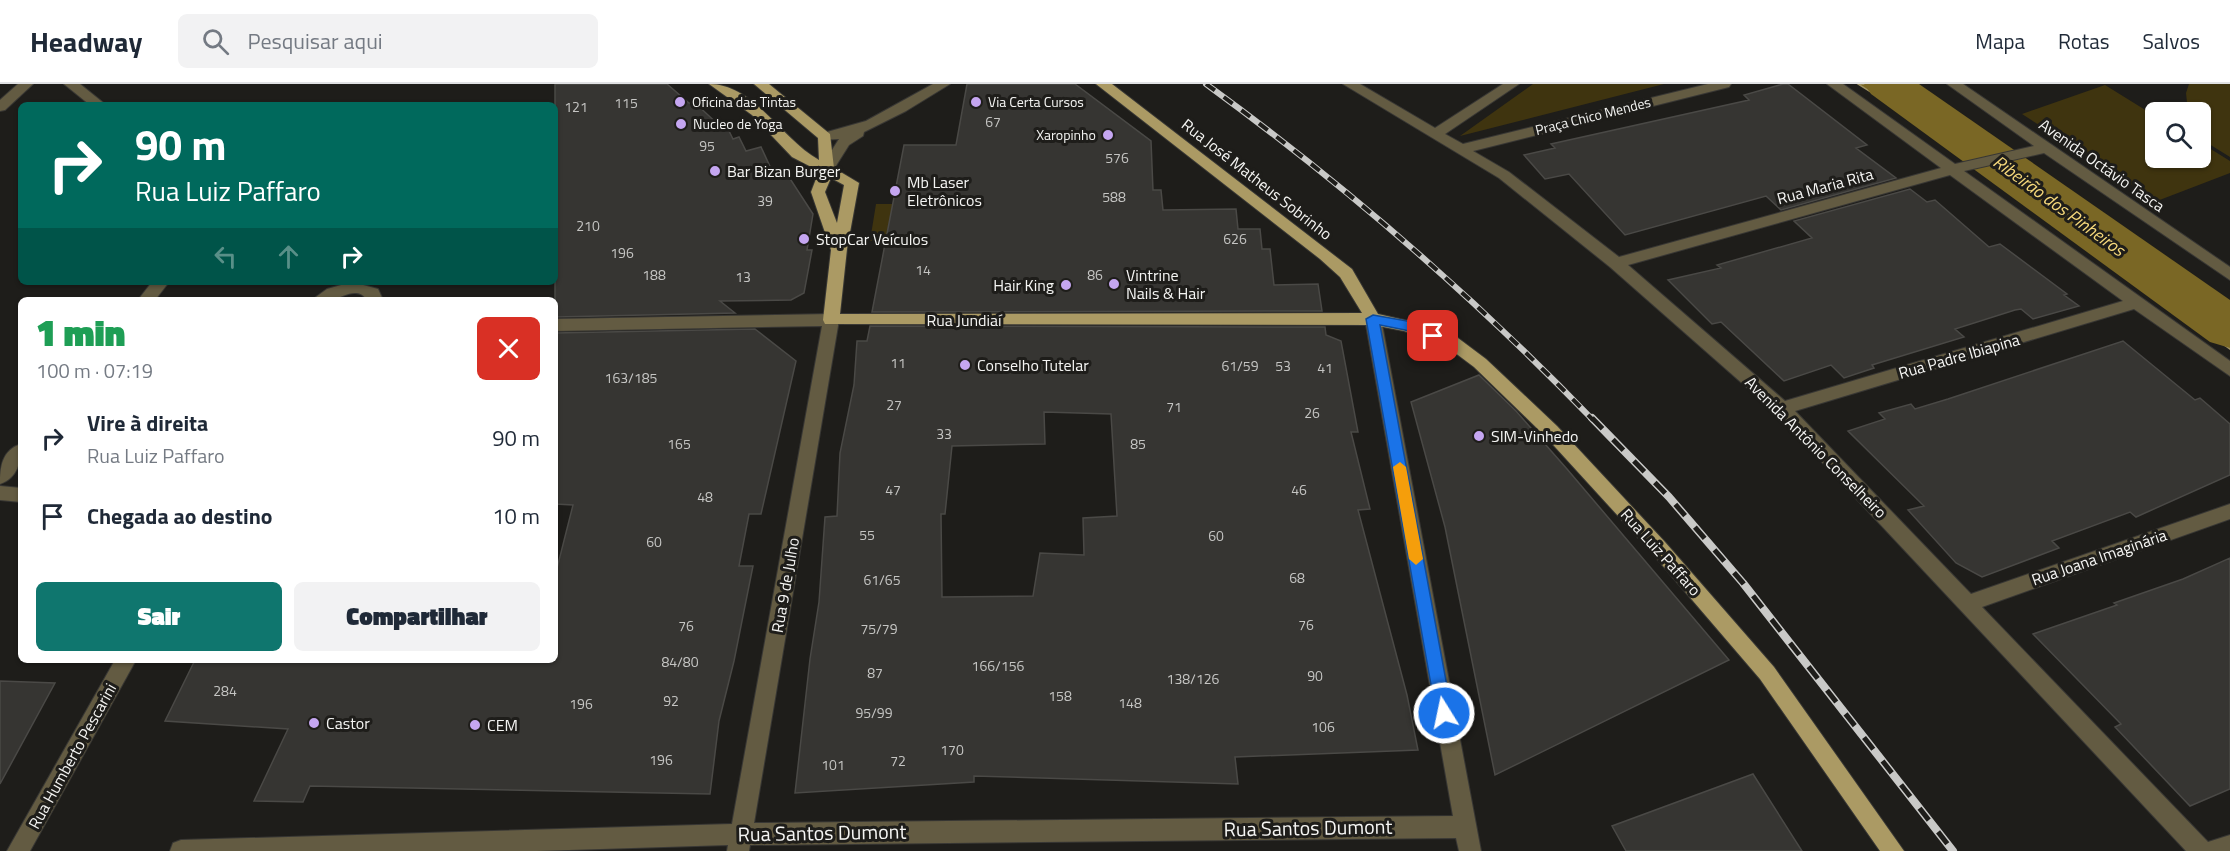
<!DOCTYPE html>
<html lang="pt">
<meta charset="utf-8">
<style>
body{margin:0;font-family:"Titillium Web",sans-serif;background:#f2f2f3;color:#1f2937;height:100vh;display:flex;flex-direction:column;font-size:22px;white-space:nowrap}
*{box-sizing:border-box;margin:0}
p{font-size:20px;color:#747a83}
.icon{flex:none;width:33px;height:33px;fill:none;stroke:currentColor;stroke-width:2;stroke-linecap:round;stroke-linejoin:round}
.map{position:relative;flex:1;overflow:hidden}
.panel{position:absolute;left:18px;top:213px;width:540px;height:366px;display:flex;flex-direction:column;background:#fff;border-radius:9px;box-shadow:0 2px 4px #0004}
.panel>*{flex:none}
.hud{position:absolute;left:18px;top:18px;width:540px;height:183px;border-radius:9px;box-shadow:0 2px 4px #0004;background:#00695c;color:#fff;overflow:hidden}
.fabs{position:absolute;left:2145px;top:18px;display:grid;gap:12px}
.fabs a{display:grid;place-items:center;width:66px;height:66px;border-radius:9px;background:#fff;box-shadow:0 2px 4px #0004;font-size:30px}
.pin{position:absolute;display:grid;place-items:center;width:51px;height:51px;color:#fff;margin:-26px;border-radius:12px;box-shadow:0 3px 9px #0006}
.me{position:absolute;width:66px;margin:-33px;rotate:350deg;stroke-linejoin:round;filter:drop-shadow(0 0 4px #0008)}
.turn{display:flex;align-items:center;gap:21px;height:126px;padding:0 18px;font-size:27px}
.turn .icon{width:78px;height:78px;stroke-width:2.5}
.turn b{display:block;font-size:42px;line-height:51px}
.lanes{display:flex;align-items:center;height:57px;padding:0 18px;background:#0003;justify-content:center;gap:30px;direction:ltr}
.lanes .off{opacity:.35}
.round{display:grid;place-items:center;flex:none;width:63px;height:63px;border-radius:9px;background:#f2f2f3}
.overview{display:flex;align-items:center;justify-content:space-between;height:102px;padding:0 18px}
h1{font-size:36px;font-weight:800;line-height:45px;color:#1e9e55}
.button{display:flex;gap:12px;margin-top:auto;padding:12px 18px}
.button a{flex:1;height:69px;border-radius:9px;background:#0f766e;color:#fff;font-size:24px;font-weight:800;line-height:69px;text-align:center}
.button a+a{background:#f2f2f3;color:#1f2937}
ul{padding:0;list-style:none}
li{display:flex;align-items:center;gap:18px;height:78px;padding:0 18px}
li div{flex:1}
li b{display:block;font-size:22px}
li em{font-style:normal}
header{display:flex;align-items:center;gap:36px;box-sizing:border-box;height:84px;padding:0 30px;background:#fff;border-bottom:2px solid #e0e1e3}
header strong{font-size:28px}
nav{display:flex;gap:33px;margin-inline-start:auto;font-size:21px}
.search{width:420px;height:54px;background:#f2f2f3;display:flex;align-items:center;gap:15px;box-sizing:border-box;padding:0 21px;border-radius:9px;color:#747a83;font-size:22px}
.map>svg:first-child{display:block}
</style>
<header>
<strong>Headway</strong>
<div class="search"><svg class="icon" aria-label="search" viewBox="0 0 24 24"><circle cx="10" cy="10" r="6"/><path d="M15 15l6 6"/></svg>Pesquisar aqui</div>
<nav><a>Mapa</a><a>Rotas</a><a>Salvos</a></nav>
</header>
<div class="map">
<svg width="2230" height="767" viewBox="0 0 2230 767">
<rect width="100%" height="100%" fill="#1e1d1a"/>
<path fill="#3f340f" d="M1533,0H1664L1460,52Z
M2189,0H2230V73L2201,55L2200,28H2188L2186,9Z
M2105,1L2155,32L2156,74H2200L2201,59L2230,77V89L2157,117L2022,30Z
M876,120H954L924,157H870Z"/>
<path fill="#7a6725" stroke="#9f9263" stroke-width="1.5" d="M1858,0H1912L1976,46L1946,55Z
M2039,91L2230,227V265L1999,100Z"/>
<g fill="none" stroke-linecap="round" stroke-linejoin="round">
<path fill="#7a6725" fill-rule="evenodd" d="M1864,0H1919L2230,216V264L2210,258L1871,10Z"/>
</g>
<path fill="#363532" stroke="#4a4946" stroke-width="1.5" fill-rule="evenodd" d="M555,0H667L689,19H695L721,43L726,41L733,55L739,53L746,67L761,63L774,91L787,90L813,130L807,166H812L804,209L791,216L720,217L735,229L555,233Z
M967,0H1075L1151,57L1153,106H1161L1163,126L1236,125L1238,145H1260L1262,165H1270L1274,201L1318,200L1322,227L872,228L904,61H956Z
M1783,0H1788L1867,61L1856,64L1896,94L1781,126L1766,112L1625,151L1569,90L1545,95L1524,71L1555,64L1551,60L1749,16L1744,11Z
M1910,105L1927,118L1935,116L1989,163L2000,160L2067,210L2064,211L2079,222L2033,235L2021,225L2015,226L1955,245L1964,253L1872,281L1874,284L1844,294L1831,281L1784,297L1721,238L1712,240L1668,196L1721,184L1717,181L1812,154L1794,137Z
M870,242L1325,243L1326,251L1341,257L1358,348H1351L1370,425L1358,426L1407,611L1418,666L1235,673L1238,700L974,692V698L795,709L810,575L819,518L825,433L837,432L840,369L854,301L857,257H867ZM1044,328L1111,330L1117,432L1083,434L1084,471L1040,469L1033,512L942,513L941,430H945L952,362L1045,360Z
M755,245L796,277L761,430H749L739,482H753L734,577L719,637L710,710L310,702L303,718L254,717L288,645L165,637L195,576H555V492L573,421L555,420V249Z
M2123,257L2195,316L2200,314L2230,340V391L2136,433L2130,428L2052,457L2059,464L1982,493L1956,479L1908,426L1924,422L1848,347L1885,335L1879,329L1911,320L1915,325L1948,315Z
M1479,291L1516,327L1567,385L1729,576L1495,691L1445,443L1411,318Z
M2230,474V705L2190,722L2115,643L2121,640L2033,550L2117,521L2114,519L2183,495Z
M0,597L55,599L0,700Z
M1753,690L1802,767H1626L1612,742Z"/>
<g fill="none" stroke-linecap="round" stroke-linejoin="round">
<g stroke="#383734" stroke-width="2">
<path id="minor" d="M18,0H33L5,26L0,27V16Z
M64,0H80L106,21H90Z
M933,0H950L906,27L864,48L863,52L849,61L832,88H822L820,85L839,55L820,56V50L866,37Z
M1343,0H1360L1435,44L1503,0H1519L1445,50L1463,60L1708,0H1731L1729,3L1473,67L1509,88L1619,173L1941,84L1827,0H1843L1955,80L2034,62L1947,0H1963L2230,183V196L2044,69L1964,87L2230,277V292L2134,225L1795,327L1971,510L2230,420V435L1982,523L2208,758L2230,751V767H2186L1776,329L1610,183L1499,94ZM1950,91L2123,217L1785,317L1628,181Z
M152,198H169L155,216H138Z
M352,198L378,205L383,216H367C358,202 343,213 332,216C326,217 318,216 312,216L327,205Z
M1373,229L1381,235L1481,767H1459L1456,754L750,761L749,767H727L728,761L537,767H170L173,759L181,756L732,740L822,242L555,247V235L831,230L839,236L754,739L1453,732L1365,235Z
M21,360C21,377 18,394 0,400C0,383 2,366 21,360Z
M0,402L21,404V418L0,416Z
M115,576H136L30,767H7Z"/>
</g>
<g stroke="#383734" stroke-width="2">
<path id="major" d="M709,0C754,0 782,56 819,76L818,54L754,0H769L830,50L834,84L859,99L847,165L840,230L1362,229L1340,193L1320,175L1096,0H1112L1352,185L1378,230L1413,238L1458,254L1486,275L1557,342L1665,458L1774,583L1904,767H1880L1760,595L1651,468L1545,352L1474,283L1446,262L1404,247L1373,241L825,240L823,236L831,166L811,108L819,87L792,73L752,31ZM831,94L844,101L837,139L825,108Z"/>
</g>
<use href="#minor" fill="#635b42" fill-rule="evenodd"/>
<use href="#major" fill="#ab9a64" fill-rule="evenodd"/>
<g stroke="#c9c9c7" stroke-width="6">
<path id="rail-far1" d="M1206,0C1345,101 1474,213 1593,336"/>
</g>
<g stroke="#c9c9c7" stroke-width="8">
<path id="rail" d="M1592,334L1669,413L1743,499L1953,767"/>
</g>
<use href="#rail-far1" stroke="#1e1d1a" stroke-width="4" stroke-dasharray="11" stroke-linecap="butt"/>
<use href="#rail" stroke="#1e1d1a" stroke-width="5" stroke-dasharray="15" stroke-linecap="butt"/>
</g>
<path fill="#1a73e8" stroke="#114b97" stroke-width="1.5" d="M1373,231L1407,237L1438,249L1440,252L1433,256L1405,246L1380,241L1452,629L1450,634L1444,637L1439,634L1436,629L1366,235Z"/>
<path fill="#f59e0b" d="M1400,378L1406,383L1423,475L1416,481L1409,475L1393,383Z"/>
<g fill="#c5a6f1" stroke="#1e1d1a" stroke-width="2">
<circle cx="680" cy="18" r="6"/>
<circle cx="976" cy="18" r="6"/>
<circle cx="681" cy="40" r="6"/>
<circle cx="1108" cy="51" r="6"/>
<circle cx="715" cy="87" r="6"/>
<circle cx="895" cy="107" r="6"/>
<circle cx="804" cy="155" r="6"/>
<circle cx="1114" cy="200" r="6"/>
<circle cx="1066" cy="201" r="6"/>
<circle cx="965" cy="281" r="6"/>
<circle cx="1479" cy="352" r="6"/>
<circle cx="314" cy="639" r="6"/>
<circle cx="475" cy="641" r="6"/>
</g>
<g text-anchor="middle" stroke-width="6" stroke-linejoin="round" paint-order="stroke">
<g font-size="14" fill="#f5f5f3" stroke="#1e1d1a" text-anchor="start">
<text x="692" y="23">Oficina das Tintas</text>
<text x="988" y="23">Via Certa Cursos</text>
<text x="693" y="45">Nucleo de Yoga</text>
<text x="1096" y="56" text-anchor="end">Xaropinho</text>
</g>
<g font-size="14" fill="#c5c5c3">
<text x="626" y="24">115</text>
<text x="576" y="28">121</text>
<text x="993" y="43">67</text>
<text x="707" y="67">95</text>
<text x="1117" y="79">576</text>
<text x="1114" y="118">588</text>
<text x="765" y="122">39</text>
<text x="588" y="147">210</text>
<text x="1235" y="160">626</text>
<text x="622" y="174">196</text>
<text x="923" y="191">14</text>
<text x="654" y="196">188</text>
<text x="1095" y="196">86</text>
<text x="743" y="198">13</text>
<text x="898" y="284">11</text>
<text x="1240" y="287">61/59</text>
<text x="1283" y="287">53</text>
<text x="1325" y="289">41</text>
<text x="631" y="299">163/185</text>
<text x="894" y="326">27</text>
<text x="1174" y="328">71</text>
<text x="1312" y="334">26</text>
<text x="944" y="355">33</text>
<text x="679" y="365">165</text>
<text x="1138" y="365">85</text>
<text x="893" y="411">47</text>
<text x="1299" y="411">46</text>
<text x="705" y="418">48</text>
<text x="867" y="456">55</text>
<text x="1216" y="457">60</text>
<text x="654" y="463">60</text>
<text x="1297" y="499">68</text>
<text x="882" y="501">61/65</text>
<text x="1306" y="546">76</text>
<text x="686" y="547">76</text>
<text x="879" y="550">75/79</text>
<text x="680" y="583">84/80</text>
<text x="998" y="587">166/156</text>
<text x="875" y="594">87</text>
<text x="1315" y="597">90</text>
<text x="1193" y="600">138/126</text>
<text x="225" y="612">284</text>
<text x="1060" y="617">158</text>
<text x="671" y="622">92</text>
<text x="1130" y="624">148</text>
<text x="581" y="625">196</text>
<text x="874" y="634">95/99</text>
<text x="1323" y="648">106</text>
<text x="952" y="671">170</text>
<text x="661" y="681">196</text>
<text x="898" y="682">72</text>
<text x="833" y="686">101</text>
</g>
<g font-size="14" fill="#f5f5f3" stroke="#1e1d1a">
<text transform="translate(1593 32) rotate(-14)" y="5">Praça Chico Mendes</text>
</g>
<g font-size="16" fill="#f5f5f3" stroke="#1e1d1a">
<text transform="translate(2102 81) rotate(35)" y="6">Avenida Octávio Tasca</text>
<text transform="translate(1257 95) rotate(38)" y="6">Rua José Matheus Sobrinho</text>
<text transform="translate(1825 102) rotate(-15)" y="6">Rua Maria Rita</text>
<text x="964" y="242">Rua Jundiaí</text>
<text transform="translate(1959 272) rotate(-16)" y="6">Rua Padre Ibiapina</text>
<text transform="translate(1816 363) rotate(45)" y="6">Avenida Antônio Conselheiro</text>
<text transform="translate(1661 468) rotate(48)" y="6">Rua Luiz Paffaro</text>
<text transform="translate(2099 473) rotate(-19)" y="6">Rua Joana Imaginária</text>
<text transform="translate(785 501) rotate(-80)" y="6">Rua 9 de Julho</text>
<text transform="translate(72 672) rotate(-61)" y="6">Rua Humberto Pescarini</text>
</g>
<g font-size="16" fill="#f5f5f3" stroke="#1e1d1a" text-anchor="start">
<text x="727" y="93">Bar Bizan Burger</text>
<text x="907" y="104">Mb Laser<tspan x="907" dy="18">Eletrônicos</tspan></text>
<text x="816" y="161">StopCar Veículos</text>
<text x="1126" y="197">Vintrine<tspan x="1126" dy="18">Nails &amp; Hair</tspan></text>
<text x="1054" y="207" text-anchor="end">Hair King</text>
<text x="977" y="287">Conselho Tutelar</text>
<text x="1491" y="358">SIM-Vinhedo</text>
<text x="326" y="645">Castor</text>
<text x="487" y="647">CEM</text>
</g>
<g font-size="18" font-style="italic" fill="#f5d87b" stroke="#1e1d1a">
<text transform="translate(2059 122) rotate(36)" y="6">Ribeirão dos Pinheiros</text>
</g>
<g font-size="20" fill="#f5f5f3" stroke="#1e1d1a">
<text transform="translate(1308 744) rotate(-1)" y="7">Rua Santos Dumont</text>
<text transform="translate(822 749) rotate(-1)" y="7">Rua Santos Dumont</text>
</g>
</g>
</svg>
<div class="fabs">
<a><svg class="icon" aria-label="search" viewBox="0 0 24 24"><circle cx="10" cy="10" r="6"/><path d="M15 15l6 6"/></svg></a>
</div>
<div class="pin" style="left:1433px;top:252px;background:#d93025"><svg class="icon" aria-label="arrive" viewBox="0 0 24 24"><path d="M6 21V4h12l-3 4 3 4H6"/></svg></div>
<svg class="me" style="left:1444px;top:629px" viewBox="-20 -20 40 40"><circle r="17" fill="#1a73e8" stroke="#fff" stroke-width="3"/><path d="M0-11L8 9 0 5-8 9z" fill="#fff"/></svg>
<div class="hud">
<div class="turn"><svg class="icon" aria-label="right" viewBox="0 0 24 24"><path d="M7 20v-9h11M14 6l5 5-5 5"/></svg><div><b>90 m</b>Rua Luiz Paffaro</div></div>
<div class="lanes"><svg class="icon off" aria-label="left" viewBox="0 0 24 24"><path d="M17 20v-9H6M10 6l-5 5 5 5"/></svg><svg class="icon off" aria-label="ahead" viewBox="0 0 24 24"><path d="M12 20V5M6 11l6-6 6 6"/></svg><svg class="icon" aria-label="right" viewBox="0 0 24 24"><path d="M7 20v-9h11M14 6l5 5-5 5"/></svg></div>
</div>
<section class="panel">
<div class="overview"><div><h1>1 min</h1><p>100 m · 07:19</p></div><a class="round" style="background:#d93025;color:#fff"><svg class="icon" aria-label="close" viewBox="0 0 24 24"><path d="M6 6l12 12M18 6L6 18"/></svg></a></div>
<ul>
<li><svg class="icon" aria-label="right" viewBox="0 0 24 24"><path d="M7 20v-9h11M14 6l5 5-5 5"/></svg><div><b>Vire à direita</b><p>Rua Luiz Paffaro</p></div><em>90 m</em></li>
<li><svg class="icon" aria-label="arrive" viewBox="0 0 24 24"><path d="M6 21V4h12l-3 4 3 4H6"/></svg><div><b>Chegada ao destino</b></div><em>10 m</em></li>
</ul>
<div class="button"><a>Sair</a><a>Compartilhar</a></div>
</section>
</div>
